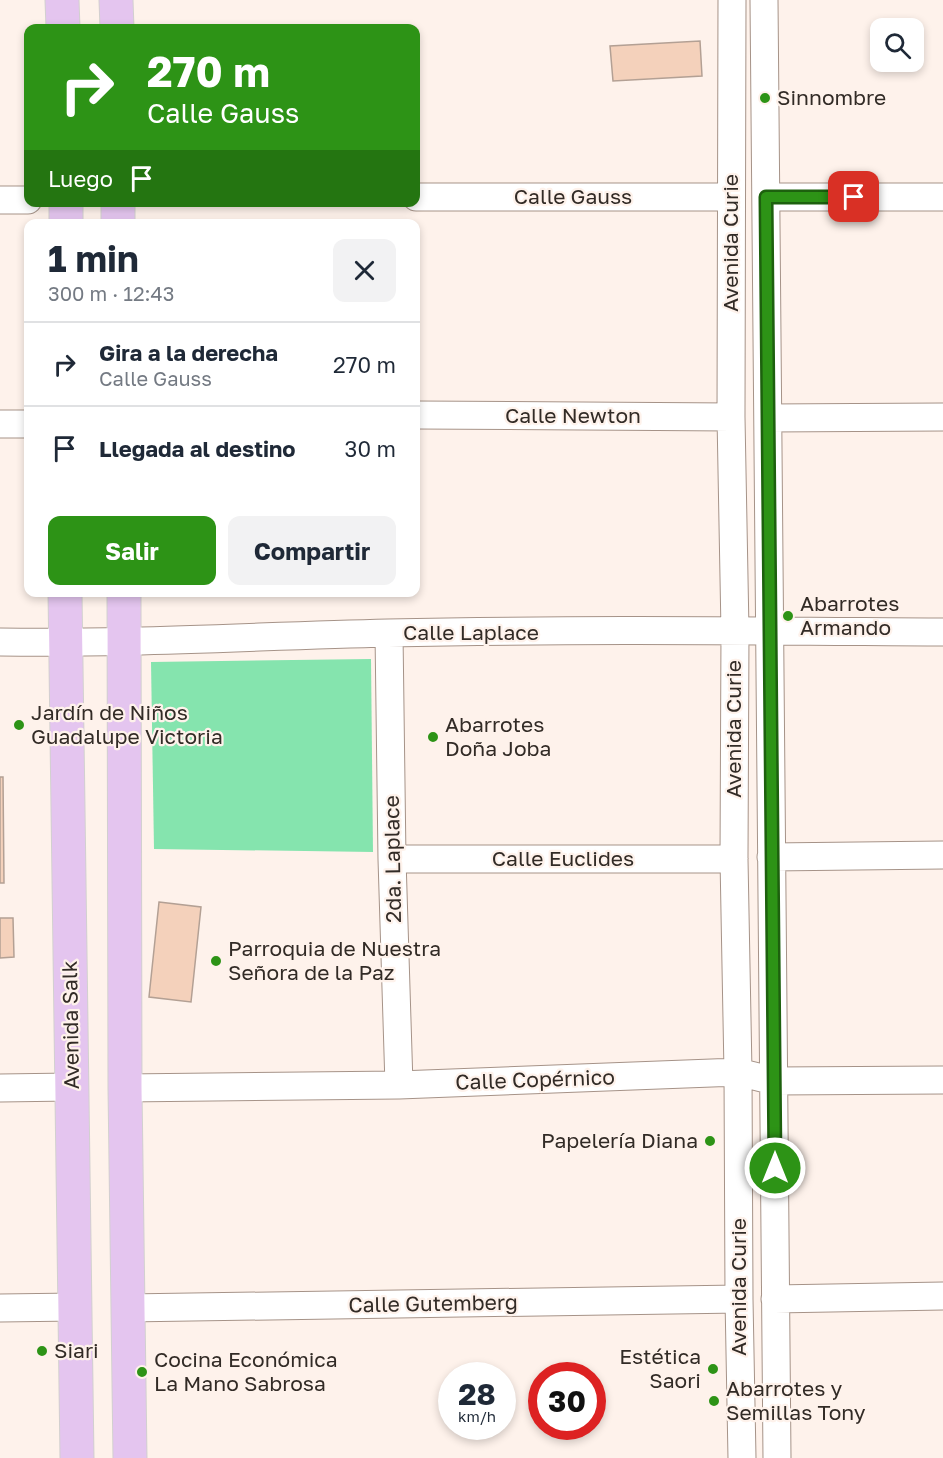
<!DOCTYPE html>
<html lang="es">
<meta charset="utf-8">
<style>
body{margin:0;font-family:"Golos Text",sans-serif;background:#f2f2f3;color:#1f2937;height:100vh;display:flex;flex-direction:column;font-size:22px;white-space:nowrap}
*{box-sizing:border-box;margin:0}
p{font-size:20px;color:#747a83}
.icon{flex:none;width:33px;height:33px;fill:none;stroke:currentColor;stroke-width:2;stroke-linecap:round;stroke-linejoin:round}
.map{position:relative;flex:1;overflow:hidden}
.drawer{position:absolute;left:24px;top:219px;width:396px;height:378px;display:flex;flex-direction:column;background:#fff;border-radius:12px;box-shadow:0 3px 9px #0003}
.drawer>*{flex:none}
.banner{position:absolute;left:24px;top:24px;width:396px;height:183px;border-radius:12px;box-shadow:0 3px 9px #0003;background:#2d9316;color:#fff;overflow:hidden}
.buttons{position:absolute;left:870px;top:18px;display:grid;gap:12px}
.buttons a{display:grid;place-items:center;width:54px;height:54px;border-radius:12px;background:#fff;box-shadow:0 3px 9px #0003;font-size:30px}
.speed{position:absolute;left:438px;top:1362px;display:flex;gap:12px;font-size:30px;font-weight:700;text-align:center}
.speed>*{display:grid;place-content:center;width:78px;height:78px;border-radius:50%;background:#fff;box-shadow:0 3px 9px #0003;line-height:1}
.speed small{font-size:15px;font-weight:400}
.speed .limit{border:9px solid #d22;background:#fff;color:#111}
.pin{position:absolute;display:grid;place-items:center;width:51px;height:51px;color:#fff;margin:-26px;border-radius:12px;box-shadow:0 3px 9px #0006}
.me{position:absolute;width:66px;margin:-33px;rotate:0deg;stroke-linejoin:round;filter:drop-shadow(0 0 4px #0008)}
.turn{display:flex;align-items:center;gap:21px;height:126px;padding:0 24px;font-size:27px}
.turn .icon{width:78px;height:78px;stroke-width:2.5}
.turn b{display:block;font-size:42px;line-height:51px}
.then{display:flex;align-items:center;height:57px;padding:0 24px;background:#0003;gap:12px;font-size:22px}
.round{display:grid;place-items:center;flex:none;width:63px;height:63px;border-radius:12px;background:#f2f2f3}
.headline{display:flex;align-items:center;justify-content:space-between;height:102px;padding:0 24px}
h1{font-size:36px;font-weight:700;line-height:45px}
.cta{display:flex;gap:12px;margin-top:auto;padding:12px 24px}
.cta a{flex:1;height:69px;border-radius:12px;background:#2d9316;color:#fff;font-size:24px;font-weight:700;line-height:69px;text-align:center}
.cta a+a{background:#f2f2f3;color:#1f2937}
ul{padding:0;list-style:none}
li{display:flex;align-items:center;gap:18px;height:84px;padding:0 24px;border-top:2px solid #e0e1e3}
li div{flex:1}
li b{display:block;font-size:22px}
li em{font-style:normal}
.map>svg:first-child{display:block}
</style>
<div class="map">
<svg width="943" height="1458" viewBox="0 0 943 1458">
<rect width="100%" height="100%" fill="#fef2eb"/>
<path fill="#85e4ae" d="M371,659L373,852L154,849L151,662Z"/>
<path fill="#f4d1bb" stroke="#b3a094" stroke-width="1.5" d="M700,41L702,76L613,81L610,46Z
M0,777H3L4,883H0Z
M159,902L201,907L191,1002L149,997Z
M0,918H13L14,957L0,958Z"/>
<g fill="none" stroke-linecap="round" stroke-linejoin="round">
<g stroke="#a69388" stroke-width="29">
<path id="minor" d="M732,0L731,417L735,631L734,859L738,1072L739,1299L742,1458
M764,0L777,1458
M416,197H731
M766,197H943
M0,200H28
M416,415L731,417
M768,418L943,417
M0,424H28
M389,633L392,859L399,1085
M0,642C130,644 259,636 388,633C573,629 758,631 943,632
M771,857L943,855
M392,859H734
M0,1088L71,1087
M125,1088L399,1085L738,1072L774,1081L943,1080
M775,1299L943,1296
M0,1308L76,1307
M127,1308L739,1299"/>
</g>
<g stroke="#d2d0cf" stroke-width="35">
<path id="major" d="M62,0L63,28
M116,0L117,28
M118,202V224
M66,224V202
M65,592L77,1458
M124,592L125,1088L130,1458"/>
</g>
<use href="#minor" stroke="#fff" stroke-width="27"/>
<use href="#major" stroke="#e4c5ef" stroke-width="33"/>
</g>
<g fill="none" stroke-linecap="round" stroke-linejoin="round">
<g stroke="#1d600e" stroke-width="15">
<path id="route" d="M775,1168L766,197H854"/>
</g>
<use href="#route" stroke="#2d9316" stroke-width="10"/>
</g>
<g fill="#2d9316" stroke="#fef2eb" stroke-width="2">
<circle cx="765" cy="98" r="6"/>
<circle cx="788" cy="616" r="6"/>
<circle cx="19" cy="725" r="6"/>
<circle cx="433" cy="737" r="6"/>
<circle cx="216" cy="961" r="6"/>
<circle cx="710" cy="1141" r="6"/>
<circle cx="42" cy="1351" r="6"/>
<circle cx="713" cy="1369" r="6"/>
<circle cx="142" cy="1372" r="6"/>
<circle cx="714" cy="1401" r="6"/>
</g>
<g text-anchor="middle" stroke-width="4.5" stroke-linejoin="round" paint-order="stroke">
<g font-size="21" fill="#322b26" stroke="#fef2eb" text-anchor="start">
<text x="777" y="105">Sinnombre</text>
<text x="800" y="611">Abarrotes<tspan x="800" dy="24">Armando</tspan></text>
<text x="31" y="720">Jardín de Niños<tspan x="31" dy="24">Guadalupe Victoria</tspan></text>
<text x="445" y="732">Abarrotes<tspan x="445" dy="24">Doña Joba</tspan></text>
<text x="228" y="956">Parroquia de Nuestra<tspan x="228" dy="24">Señora de la Paz</tspan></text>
<text x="698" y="1148" text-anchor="end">Papelería Diana</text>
<text x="54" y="1358">Siari</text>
<text x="701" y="1364" text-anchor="end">Estética<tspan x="701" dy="24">Saori</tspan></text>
<text x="154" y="1367">Cocina Económica<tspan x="154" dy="24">La Mano Sabrosa</tspan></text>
<text x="726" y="1396">Abarrotes y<tspan x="726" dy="24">Semillas Tony</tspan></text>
</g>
<g font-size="21" fill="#322b26" stroke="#fef2eb">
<text x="573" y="204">Calle Gauss</text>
<text transform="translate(731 243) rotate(-90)" y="7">Avenida Curie</text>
<text x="573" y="423">Calle Newton</text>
<text x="471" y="640">Calle Laplace</text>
<text transform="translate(734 729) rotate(-90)" y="7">Avenida Curie</text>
<text transform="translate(393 859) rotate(-91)" y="7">2da. Laplace</text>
<text x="563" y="866">Calle Euclides</text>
<text transform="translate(71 1025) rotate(-91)" y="7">Avenida Salk</text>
<text transform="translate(535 1080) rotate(-2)" y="7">Calle Copérnico</text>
<text transform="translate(739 1287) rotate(-90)" y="7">Avenida Curie</text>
<text transform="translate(433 1304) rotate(-1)" y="7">Calle Gutemberg</text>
</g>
</g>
</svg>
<div class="buttons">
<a><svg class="icon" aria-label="search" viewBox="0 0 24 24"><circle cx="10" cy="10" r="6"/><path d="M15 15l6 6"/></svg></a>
</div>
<div class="speed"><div>28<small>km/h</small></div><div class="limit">30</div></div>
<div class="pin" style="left:854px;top:197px;background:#d93025"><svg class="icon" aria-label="arrive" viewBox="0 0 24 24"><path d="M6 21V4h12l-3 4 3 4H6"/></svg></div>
<svg class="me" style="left:775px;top:1168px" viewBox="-20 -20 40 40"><circle r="17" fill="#2d9316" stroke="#fff" stroke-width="3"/><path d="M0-11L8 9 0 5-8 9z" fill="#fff"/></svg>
<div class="banner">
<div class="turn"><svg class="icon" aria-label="right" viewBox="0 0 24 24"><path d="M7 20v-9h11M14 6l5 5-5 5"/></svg><div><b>270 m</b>Calle Gauss</div></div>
<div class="then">Luego<svg class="icon" aria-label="arrive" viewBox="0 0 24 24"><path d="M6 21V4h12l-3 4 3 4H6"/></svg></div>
</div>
<section class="drawer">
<div class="headline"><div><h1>1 min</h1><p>300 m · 12:43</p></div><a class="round"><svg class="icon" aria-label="close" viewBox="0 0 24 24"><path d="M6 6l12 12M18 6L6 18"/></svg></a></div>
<ul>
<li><svg class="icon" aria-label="right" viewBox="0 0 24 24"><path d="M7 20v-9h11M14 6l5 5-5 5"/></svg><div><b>Gira a la derecha</b><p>Calle Gauss</p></div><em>270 m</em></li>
<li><svg class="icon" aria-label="arrive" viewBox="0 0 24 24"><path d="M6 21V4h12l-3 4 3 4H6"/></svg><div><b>Llegada al destino</b></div><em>30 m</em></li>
</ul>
<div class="cta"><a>Salir</a><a>Compartir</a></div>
</section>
</div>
